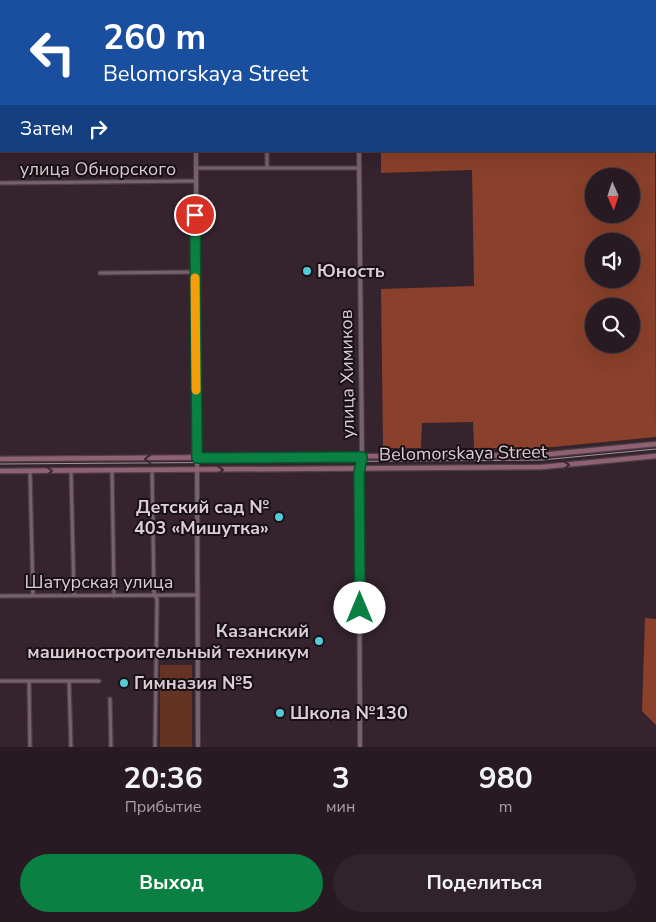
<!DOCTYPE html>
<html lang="ru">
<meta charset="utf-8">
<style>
body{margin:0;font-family:"Nunito Sans",sans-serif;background:#30232a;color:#f1f3f6;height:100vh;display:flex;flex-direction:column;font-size:19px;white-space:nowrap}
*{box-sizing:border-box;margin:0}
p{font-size:16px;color:#a5a1a5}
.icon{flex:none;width:28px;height:28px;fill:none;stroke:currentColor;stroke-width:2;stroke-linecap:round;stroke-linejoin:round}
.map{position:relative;height:747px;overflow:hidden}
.details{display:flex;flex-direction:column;background:#281a22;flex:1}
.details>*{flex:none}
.guide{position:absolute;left:0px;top:0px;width:656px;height:152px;box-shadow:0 5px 20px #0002,0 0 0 1px #443840;background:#1a4fa0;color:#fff;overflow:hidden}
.needle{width:32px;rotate:177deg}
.buttons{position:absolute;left:585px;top:168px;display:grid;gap:10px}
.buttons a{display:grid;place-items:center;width:55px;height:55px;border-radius:50%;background:#281a22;box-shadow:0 5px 20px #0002,0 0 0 1px #443840;font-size:25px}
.pin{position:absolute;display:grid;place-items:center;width:42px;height:42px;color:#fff;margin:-21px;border:2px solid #fff;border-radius:50%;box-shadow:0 1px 5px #0007}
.me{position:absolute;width:55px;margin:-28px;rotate:0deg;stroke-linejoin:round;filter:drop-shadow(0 0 4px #0008)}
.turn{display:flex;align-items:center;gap:18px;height:105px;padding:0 20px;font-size:22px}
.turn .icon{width:65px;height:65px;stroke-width:2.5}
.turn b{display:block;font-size:35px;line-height:42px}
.then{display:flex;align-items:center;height:48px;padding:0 20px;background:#0003;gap:10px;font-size:19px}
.eta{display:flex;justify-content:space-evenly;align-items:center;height:85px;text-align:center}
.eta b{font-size:30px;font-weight:700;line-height:35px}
.primary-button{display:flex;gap:10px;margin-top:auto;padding:10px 20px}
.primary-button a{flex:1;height:58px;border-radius:30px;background:#0b8043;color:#fff;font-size:20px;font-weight:700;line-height:58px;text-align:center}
.primary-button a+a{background:#30232a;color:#f1f3f6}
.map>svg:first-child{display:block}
</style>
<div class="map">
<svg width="656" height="747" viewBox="0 0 656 747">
<rect width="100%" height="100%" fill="#35232e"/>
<path fill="#653324" d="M160,665H192V747H160Z"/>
<path fill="#8a402a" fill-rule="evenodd" d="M339,0H620V1H339Z
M655,140L656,437L542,448H474L473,422L422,423L421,448H383L381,289L474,286L472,170L381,173V151H655ZM631,176V214H594V176ZM594,241H631V279H594ZM594,306H631V344H594Z
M645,618L656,619V725L642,711Z"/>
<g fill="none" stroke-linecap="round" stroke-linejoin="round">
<g stroke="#4d3e47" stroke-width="5.5">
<path id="minor" d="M196,168H358
M267,168V151
M0,183L196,181
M100,273L195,272
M30,471L33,596
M71,471L74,596
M112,471L114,596
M152,471L154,595L157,599L155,747
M0,596L198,595
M0,681H99
M29,681L30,747
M69,681L71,747
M110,699L111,747"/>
</g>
<g stroke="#4d3e47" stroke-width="6">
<path id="tertiary" d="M196,0V1
M196,151L198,747
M359,151L362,457L359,476L360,747"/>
</g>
<g stroke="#4d3e47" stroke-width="7">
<path id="secondary" d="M315,0L317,1
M655,126H656
M0,459L541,455L656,444
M0,471L542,467L656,456"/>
</g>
<use href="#minor" stroke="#76616d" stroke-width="3"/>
<use href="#tertiary" stroke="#76616d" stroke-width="4"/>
<use href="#secondary" stroke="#906170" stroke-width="4.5"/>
<path stroke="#a5969e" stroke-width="1" d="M0,464L542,460L656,449"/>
</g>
<defs><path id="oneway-chevron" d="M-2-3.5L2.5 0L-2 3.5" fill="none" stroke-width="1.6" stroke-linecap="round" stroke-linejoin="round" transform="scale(1.25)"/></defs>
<g stroke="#3c2830">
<use href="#oneway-chevron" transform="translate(148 459) rotate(180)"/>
<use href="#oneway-chevron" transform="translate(566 465) rotate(-5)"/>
<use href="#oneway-chevron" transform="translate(220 470)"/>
<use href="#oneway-chevron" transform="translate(49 471)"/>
</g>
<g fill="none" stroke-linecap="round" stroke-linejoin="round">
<g stroke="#07532c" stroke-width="12">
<path id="route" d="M195,215L197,458L362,457L359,473L360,608"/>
</g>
<use href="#route" stroke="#0b8043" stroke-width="9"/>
<path stroke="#f59e0b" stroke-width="9" d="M195,278L196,390"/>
</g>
<g fill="#52cbd7" stroke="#181014" stroke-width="2">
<circle cx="307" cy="271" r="5"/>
<circle cx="279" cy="517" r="5"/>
<circle cx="319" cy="641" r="5"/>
<circle cx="124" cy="683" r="5"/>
<circle cx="280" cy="713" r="5"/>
</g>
<g text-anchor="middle" stroke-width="4" stroke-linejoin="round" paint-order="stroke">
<g font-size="18" fill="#dacdd4" stroke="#181014">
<text x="98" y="175">улица Обнорского</text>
<text transform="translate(347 374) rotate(-91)" y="6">улица Химиков</text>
<text transform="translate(463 453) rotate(-1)" y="6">Belomorskaya Street</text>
<text x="99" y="588">Шатурская улица</text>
</g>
<g font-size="18" font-weight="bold" fill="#dacdd4" stroke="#181014" text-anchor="start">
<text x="317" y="277">Юность</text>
<text x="269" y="513" text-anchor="end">Детский сад №<tspan x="269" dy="21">403 «Мишутка»</tspan></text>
<text x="309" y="637" text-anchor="end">Казанский<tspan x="309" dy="21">машиностроительный техникум</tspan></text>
<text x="134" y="689">Гимназия №5</text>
<text x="290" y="719">Школа №130</text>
</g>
</g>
</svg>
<div class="buttons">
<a><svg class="needle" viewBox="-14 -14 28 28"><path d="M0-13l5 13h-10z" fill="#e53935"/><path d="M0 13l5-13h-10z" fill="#a5a1a5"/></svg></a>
<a><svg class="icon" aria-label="sound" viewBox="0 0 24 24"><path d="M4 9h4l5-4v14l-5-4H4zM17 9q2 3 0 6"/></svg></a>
<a><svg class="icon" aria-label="search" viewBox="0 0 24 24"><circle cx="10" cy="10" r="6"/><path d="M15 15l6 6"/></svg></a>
</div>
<div class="pin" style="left:195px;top:215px;background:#d93025"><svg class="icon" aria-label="arrive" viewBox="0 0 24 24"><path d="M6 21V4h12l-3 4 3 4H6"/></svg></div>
<svg class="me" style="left:360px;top:608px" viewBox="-20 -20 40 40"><circle r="19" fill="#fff"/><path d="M0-13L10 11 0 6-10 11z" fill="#0b8043"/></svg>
<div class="guide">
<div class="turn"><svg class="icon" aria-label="left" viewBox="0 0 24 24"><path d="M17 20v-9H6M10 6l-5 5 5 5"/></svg><div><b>260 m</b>Belomorskaya Street</div></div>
<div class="then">Затем<svg class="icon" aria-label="right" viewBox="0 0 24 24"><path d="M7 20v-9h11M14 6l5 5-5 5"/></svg></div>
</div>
</div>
<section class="details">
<div class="eta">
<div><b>20:36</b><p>Прибытие</p></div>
<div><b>3</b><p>мин</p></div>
<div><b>980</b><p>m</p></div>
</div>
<div class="primary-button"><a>Выход</a><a>Поделиться</a></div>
</section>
